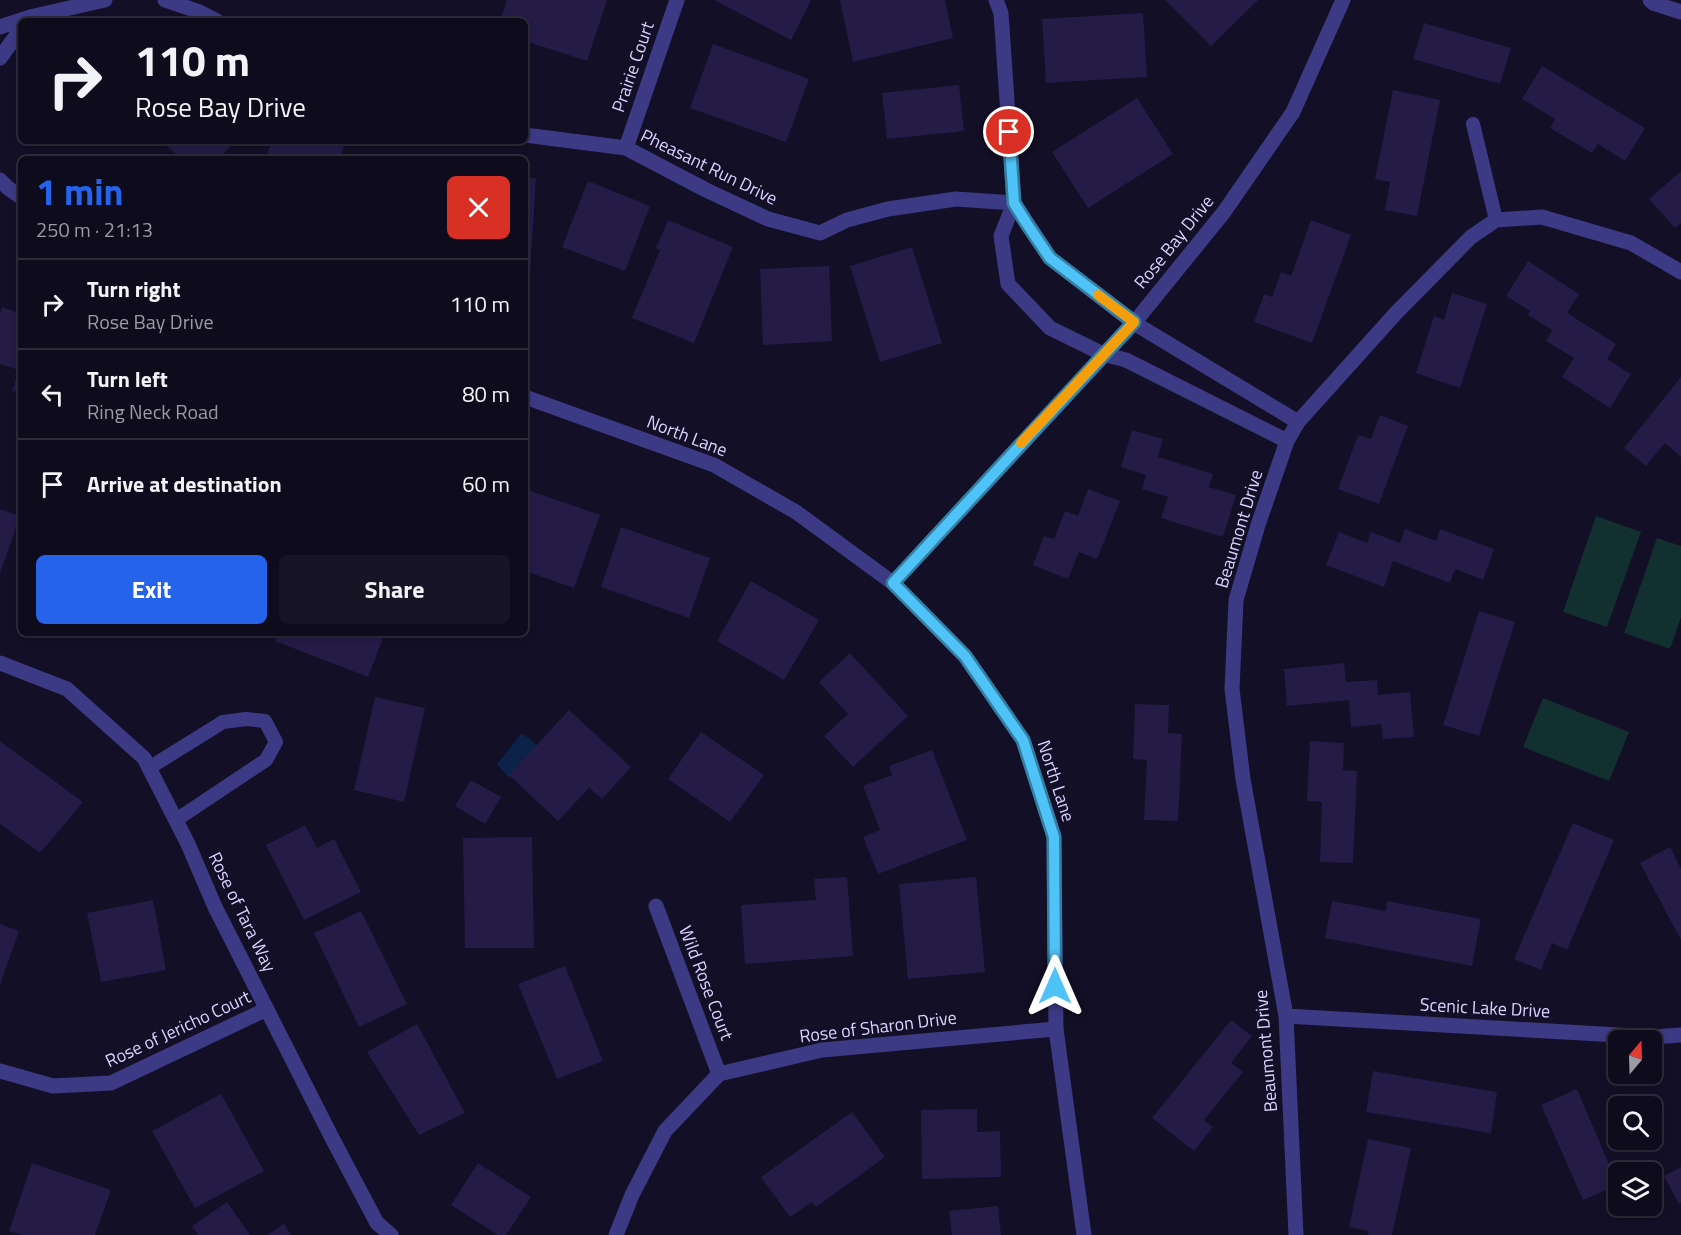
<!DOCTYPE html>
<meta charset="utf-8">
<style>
body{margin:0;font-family:"Titillium Web",sans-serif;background:#171425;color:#f1f3f6;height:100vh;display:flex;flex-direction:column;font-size:22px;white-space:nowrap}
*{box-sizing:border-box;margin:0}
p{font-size:20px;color:#9b9ba3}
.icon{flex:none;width:33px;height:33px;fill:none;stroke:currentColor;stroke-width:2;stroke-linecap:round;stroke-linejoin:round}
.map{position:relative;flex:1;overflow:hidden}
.drawer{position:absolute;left:18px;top:156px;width:510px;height:480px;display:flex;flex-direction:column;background:#0e0b1c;border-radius:9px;box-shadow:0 3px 9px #0003,0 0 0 2px #2e2b3b}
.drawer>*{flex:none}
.hud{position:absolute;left:18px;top:18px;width:510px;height:126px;border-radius:9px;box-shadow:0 3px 9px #0003,0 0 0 2px #2e2b3b;background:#0e0b1c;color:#f1f3f6;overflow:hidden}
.needle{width:39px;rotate:19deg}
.controls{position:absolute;left:1608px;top:1030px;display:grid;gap:12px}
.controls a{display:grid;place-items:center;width:54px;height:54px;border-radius:9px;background:#0e0b1c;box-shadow:0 3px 9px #0003,0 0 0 2px #2e2b3b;font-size:30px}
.pin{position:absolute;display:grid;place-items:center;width:51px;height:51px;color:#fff;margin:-26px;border:3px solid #fff;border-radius:50%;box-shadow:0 2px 6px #0007}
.me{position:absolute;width:66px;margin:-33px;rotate:0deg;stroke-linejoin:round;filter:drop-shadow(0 0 4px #0008)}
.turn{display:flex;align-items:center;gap:21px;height:126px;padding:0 18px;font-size:27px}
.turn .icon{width:78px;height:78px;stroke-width:2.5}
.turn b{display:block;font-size:42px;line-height:51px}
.round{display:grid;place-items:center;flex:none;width:63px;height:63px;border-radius:9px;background:#171425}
.headline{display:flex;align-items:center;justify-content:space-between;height:102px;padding:0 18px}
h1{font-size:36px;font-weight:700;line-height:45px;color:#2563eb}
.action{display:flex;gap:12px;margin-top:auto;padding:12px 18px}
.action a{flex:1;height:69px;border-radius:9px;background:#2563eb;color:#fff;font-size:24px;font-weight:700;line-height:69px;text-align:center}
.action a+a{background:#171425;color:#f1f3f6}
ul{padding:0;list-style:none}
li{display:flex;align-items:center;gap:18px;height:90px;padding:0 18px;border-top:2px solid #2e2b3b}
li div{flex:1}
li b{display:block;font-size:22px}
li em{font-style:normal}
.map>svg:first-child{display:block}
</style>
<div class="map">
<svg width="1681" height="1235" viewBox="0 0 1681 1235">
<rect width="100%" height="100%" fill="#130f26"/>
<path fill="#12302f" d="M1596,516L1641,532L1607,627L1563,612Z
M1657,538L1681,546V617L1670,649L1624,633Z
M1543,698L1629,732L1609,781L1523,747Z"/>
<path fill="#0c2248" d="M522,733L538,746L511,777L507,776L497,764Z"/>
<path fill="#241b47" d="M507,0H607L587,61L525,41V21H500Z
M714,0H811L791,40Z
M840,0H945L953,38L853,62Z
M1165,0H1258L1211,46Z
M1143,13L1147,77L1046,83L1042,19Z
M1424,23L1511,48L1500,84L1413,59Z
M713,44L809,79L786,142L690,108Z
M1542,66L1645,128L1625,161L1598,144L1592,153L1550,128L1555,119L1522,99Z
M959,85L964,131L887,139L882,93Z
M1393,90L1440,100L1417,216L1385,210L1390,182L1375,179Z
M1137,98L1173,154L1088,208L1052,152Z
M161,141H235L219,159H182Z
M272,141H343L346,142L339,159H265Z
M1681,171V223L1675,228L1649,199Z
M525,177L536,178L530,274L525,273Z
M588,181L650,206L625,271L562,247Z
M668,220L733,247L694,343L632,318L660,250L656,248Z
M1311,220L1351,235L1312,343L1254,322L1264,294L1272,297L1281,272L1291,276Z
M912,247L942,343L880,362L850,266Z
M1528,261L1579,294L1567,313L1616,344L1607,359L1631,374L1610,408L1562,377L1574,358L1546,341L1552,330L1528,315L1530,311L1506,296Z
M829,266L832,341L763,345L760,269Z
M1452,293L1487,304L1460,388L1416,373L1434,316L1444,320Z
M2,307L21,314V393L12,391L19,370L0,364V314Z
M1681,377V457L1665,443L1646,466L1624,448Z
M1380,415L1408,426L1379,504L1338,489L1358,435L1371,439Z
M1132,430L1163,439L1158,457L1213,474L1209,487L1236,495L1223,537L1161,518L1168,497L1142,489L1146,475L1121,467Z
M525,489L600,515L574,588L525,571Z
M1088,489L1120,501L1097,559L1079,552L1068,579L1033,565L1044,536L1054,539L1065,511L1078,516Z
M0,509L20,516L0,573Z
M621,527L710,558L689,618L601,587Z
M1405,529L1436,541L1440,529L1494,549L1483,580L1455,569L1450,583L1393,561L1384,587L1326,565L1339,532L1367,543L1371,532L1400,543Z
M751,581L819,620L784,680L717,641Z
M1479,611L1515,622L1479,736L1443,725Z
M279,633H385L368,677L275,641Z
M850,653L908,716L853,767L824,736L848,714L819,682Z
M1344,663L1346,682L1377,680L1378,695L1410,692L1414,737L1383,739L1381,724L1351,727L1349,700L1287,706L1284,669Z
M375,697L425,708L404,802L354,790Z
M1135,704L1169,705L1168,733L1182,734L1178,821L1144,820L1147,760L1133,759Z
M569,710L631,767L602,799L589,788L558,821L509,775Z
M701,732L764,775L730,822L668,779Z
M0,741L83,802L40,853L0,824Z
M1310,741L1344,743L1343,770L1357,771L1353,863L1320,862L1322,802L1307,801Z
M932,750L967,840L878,874L863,837L880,830L863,786L892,775L889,766Z
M471,780L501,797L485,824L455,806Z
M1573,823L1614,840L1567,950L1552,943L1541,970L1514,959Z
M305,825L317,848L334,839L361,892L304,920L266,845Z
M532,837L534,948H465L463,838Z
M1670,847L1681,869V940L1640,863Z
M847,877L853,956L745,964L741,905L816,900L814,879Z
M976,877L985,972L908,979L899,884Z
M153,900L166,970L101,982L87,913Z
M1332,901L1386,911L1387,901L1481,919L1472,966L1325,938Z
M361,911L407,1004L359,1027L314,933Z
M0,924L19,931L0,985Z
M565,966L603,1061L557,1079L518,984Z
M1231,1020L1252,1036L1231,1063L1243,1072L1204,1120L1213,1127L1194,1151L1152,1118Z
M417,1024L465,1113L419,1135L367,1052Z
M1373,1071L1497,1092L1491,1133L1366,1112Z
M1577,1089L1618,1185L1583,1200L1541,1105Z
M221,1094L264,1171L195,1208L152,1131Z
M977,1109V1132L1000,1131L1001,1177L922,1179L921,1110Z
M852,1112L885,1157L816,1207L812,1202L790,1217L761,1177Z
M1368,1139L1411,1148L1392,1235H1368L1369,1231L1349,1227Z
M32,1163L111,1190L95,1235H22L9,1231Z
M478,1163L531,1197L506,1235H498L451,1205Z
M1681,1167V1203L1679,1204L1664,1176Z
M227,1202L250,1235H198L192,1226Z
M998,1206L1001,1235H952L949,1211Z
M284,1224L291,1235H267Z"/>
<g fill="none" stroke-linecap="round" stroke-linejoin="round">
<path stroke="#3d3a85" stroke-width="14" d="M1473,124L1496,220
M149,768L223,722L246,719L265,721L276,742L266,760L176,820"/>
<path stroke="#3d3a85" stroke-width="15" d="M165,0L197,11L217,21
M996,0L1001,13L1014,203L1001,236L1008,284L1050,328L1103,354L1126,360L1287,441
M1650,0L1653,3L1681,12
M0,27L30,17L105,0
M0,58L21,29
M525,135L626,148L706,190L768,219L820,233L847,220L888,209L956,199L1014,203
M626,148L677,0
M1014,203L1050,258L1134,323L1298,422
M0,663L67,689L144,758L188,844L215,907L331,1136L377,1223L391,1235
M656,906L719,1074
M1286,1016L1653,1037L1681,1035
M0,1071L53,1086L111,1083L267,1009
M616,1235L632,1195L665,1131L719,1074L822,1050L1056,1029
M1296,1235L1286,1016L1243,779L1232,689L1236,600L1258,525L1287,441L1298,422L1396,313L1471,237L1496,220L1542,217L1631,243L1681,272"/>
<path stroke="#3d3a85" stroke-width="15" d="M0,180L8,188L21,197
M525,397L714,465L796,512L893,583L965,656L1023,740L1054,836L1056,1029L1084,1235
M893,583L1134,323L1224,212L1293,112L1343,0"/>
</g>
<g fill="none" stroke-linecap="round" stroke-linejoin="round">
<g stroke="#337fa1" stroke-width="15">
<path id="route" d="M1009,132L1014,203L1027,224L1050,258L1134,322L893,583L965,656L1023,740L1054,837L1055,986"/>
</g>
<use href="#route" stroke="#4fc3f7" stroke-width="10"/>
<path stroke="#f59e0b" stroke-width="10" d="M1021,443L1134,322L1098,295"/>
</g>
<g text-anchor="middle" stroke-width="4.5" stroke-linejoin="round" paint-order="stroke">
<g font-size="18" fill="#d9d4ff" stroke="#130f26">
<text transform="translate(633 67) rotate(-71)" y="6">Prairie Court</text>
<text transform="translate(709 167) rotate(26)" y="6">Pheasant Run Drive</text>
<text transform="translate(1174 242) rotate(-51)" y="6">Rose Bay Drive</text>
<text transform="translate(687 436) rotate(21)" y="6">North Lane</text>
<text transform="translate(1239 529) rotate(-73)" y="6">Beaumont Drive</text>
<text transform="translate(1056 781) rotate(72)" y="6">North Lane</text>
<text transform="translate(242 912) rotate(64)" y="6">Rose of Tara Way</text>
<text transform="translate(706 983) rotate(69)" y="6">Wild Rose Court</text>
<text transform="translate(1485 1008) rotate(3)" y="6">Scenic Lake Drive</text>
<text transform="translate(878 1027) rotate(-7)" y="6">Rose of Sharon Drive</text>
<text transform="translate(178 1029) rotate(-25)" y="6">Rose of Jericho Court</text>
<text transform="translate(1266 1051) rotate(-95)" y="6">Beaumont Drive</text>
</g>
</g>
</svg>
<div class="controls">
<a><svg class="needle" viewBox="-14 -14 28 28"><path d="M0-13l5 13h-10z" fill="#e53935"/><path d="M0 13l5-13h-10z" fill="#9b9ba3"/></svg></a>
<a><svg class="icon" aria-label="search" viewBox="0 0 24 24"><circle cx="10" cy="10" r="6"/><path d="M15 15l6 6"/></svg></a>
<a><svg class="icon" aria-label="layers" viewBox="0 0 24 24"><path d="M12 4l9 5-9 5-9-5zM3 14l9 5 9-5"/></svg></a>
</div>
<div class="pin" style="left:1009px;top:132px;background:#d93025"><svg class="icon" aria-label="arrive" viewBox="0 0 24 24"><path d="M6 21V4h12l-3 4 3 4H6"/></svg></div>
<svg class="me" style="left:1055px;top:986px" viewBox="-20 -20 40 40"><path d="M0-17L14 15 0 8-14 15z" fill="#4fc3f7" stroke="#fff" stroke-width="4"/></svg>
<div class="hud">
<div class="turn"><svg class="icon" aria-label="right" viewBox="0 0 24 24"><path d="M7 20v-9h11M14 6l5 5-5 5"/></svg><div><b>110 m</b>Rose Bay Drive</div></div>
</div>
<section class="drawer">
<div class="headline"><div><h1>1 min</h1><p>250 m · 21:13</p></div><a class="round" style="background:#d93025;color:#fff"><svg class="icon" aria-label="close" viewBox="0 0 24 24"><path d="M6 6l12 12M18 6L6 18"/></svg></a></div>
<ul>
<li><svg class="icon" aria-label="right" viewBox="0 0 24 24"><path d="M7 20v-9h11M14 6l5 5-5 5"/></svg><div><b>Turn right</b><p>Rose Bay Drive</p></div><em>110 m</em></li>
<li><svg class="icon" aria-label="left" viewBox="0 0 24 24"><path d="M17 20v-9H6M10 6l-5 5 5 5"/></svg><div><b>Turn left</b><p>Ring Neck Road</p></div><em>80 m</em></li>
<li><svg class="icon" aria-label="arrive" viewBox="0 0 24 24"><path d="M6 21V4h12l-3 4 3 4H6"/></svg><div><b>Arrive at destination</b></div><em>60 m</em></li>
</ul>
<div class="action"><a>Exit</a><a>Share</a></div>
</section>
</div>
